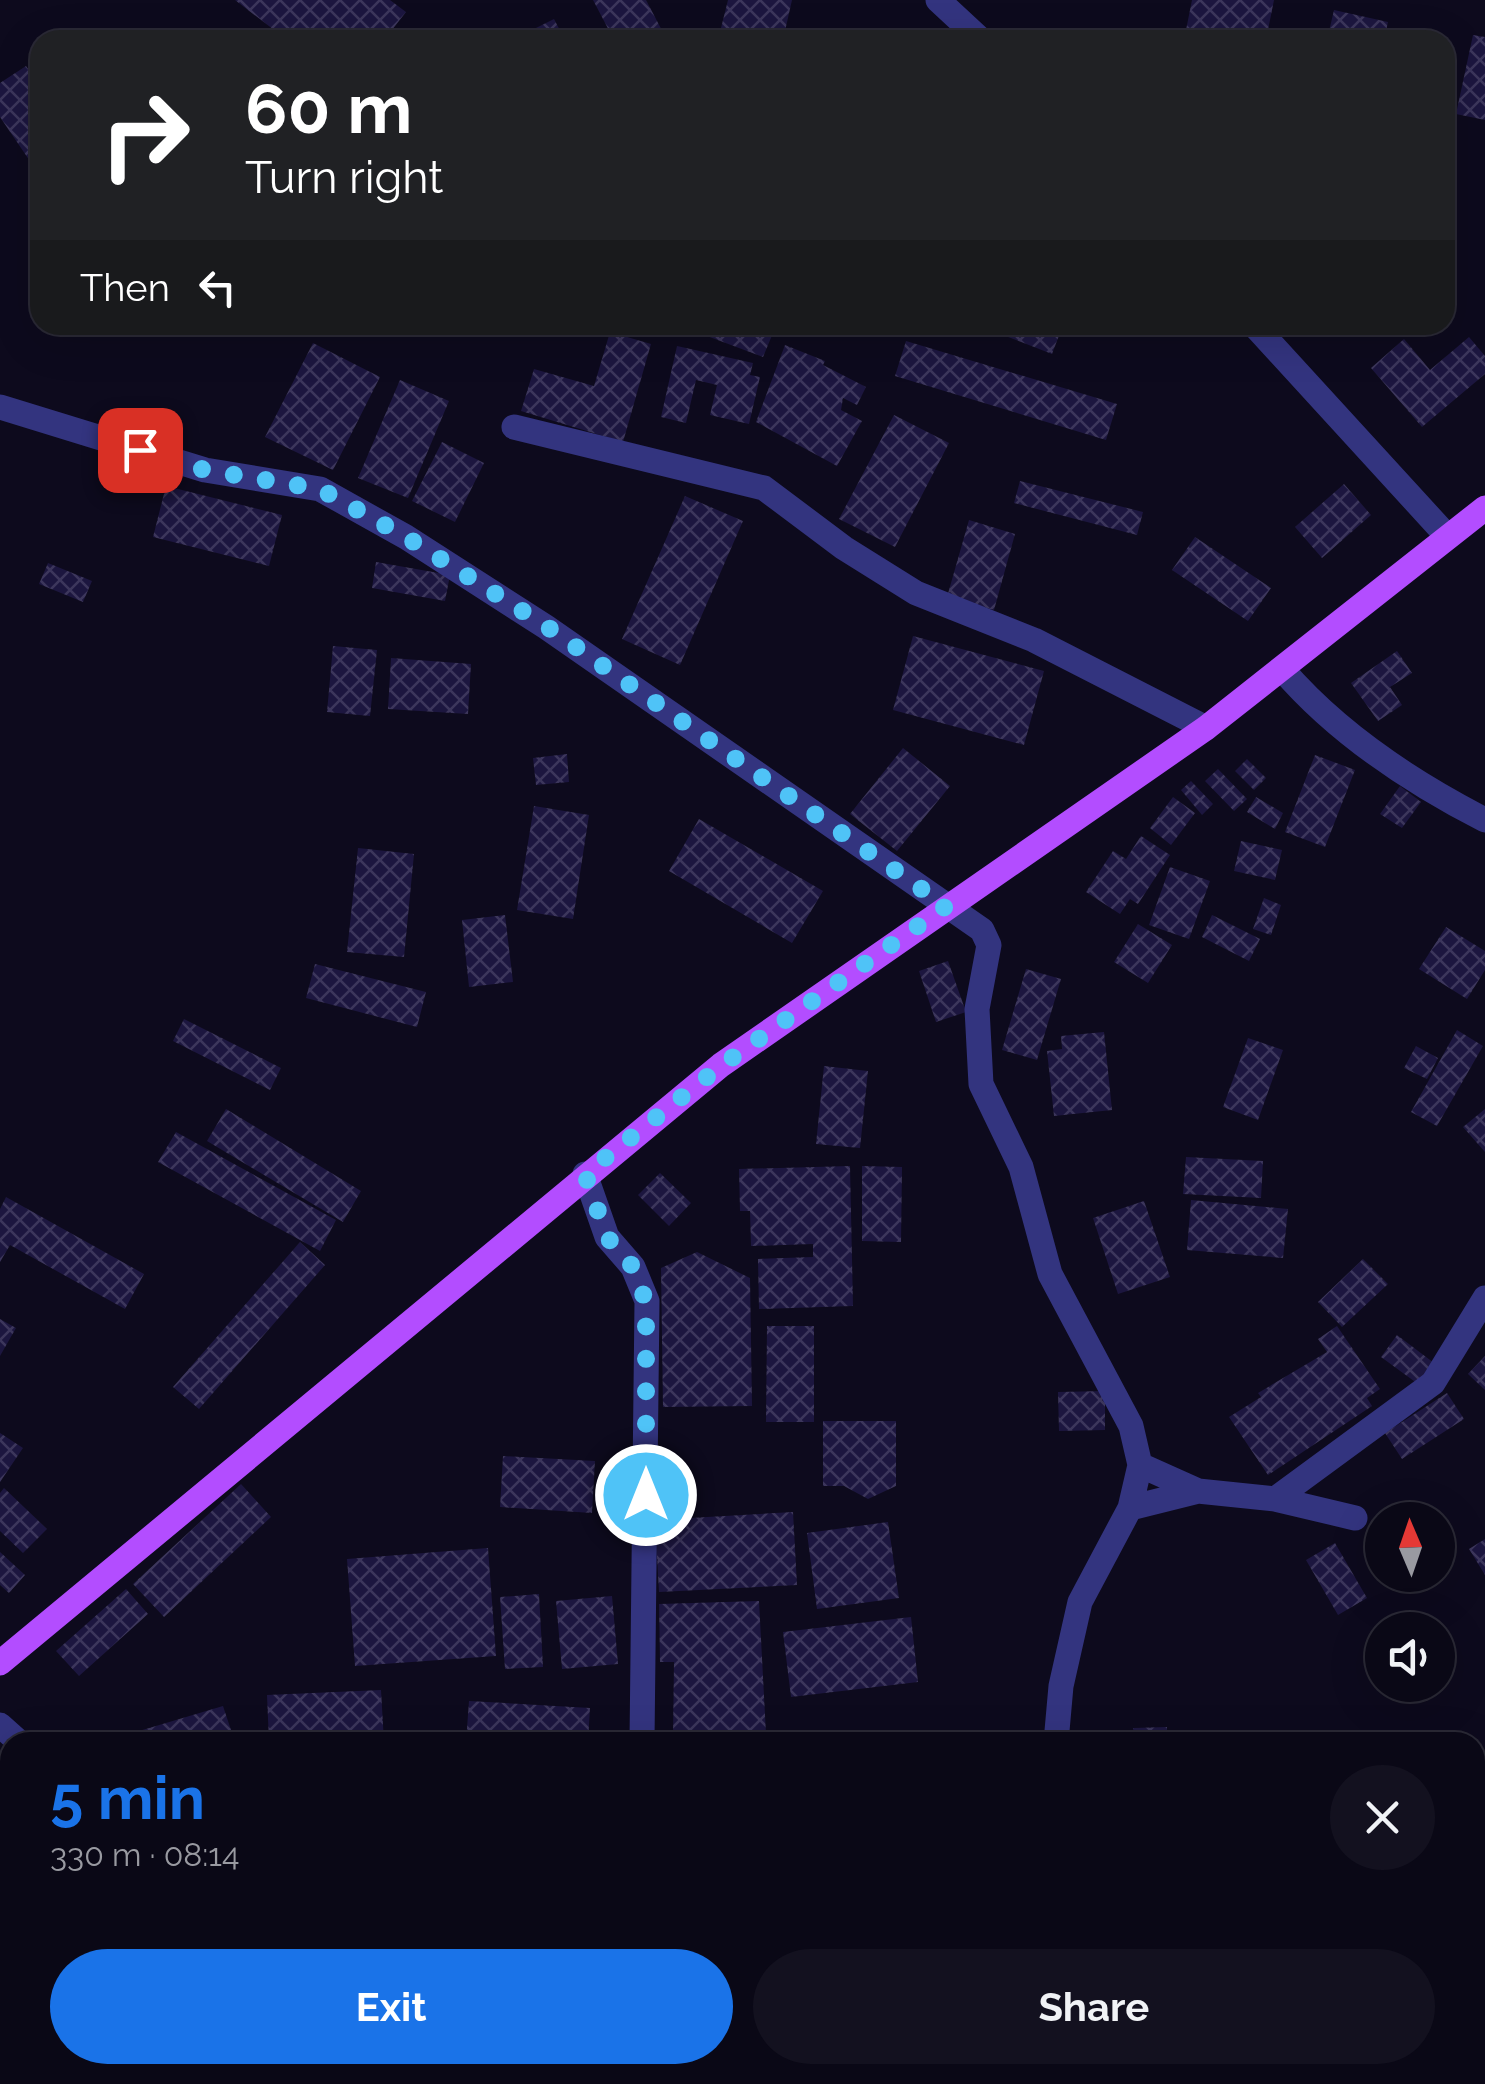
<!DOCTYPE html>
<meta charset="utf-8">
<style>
body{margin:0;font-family:Raleway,sans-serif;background:#13111f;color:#f1f3f6;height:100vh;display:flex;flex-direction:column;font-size:38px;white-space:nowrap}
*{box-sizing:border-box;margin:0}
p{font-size:32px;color:#999aa1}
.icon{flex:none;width:55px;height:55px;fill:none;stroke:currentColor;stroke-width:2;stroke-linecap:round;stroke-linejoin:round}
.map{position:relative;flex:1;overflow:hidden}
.panel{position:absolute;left:0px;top:1732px;width:1485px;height:352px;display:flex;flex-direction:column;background:#0a0816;border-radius:30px 30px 0 0;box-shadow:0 10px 40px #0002,0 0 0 2px #2a2935}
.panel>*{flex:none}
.top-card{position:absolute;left:30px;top:30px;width:1425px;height:305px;border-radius:30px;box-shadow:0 10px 40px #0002,0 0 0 2px #2a2935;background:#202124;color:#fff;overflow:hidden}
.needle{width:65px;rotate:358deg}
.buttons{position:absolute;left:1365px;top:1502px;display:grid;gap:20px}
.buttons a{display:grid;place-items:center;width:90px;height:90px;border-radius:50%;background:#0a0816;box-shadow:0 10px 40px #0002,0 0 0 2px #2a2935;font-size:50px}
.pin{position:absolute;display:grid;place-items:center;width:85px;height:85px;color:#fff;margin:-42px;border-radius:20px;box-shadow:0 5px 15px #0006}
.me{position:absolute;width:110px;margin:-55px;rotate:0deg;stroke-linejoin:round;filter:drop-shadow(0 0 8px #0008)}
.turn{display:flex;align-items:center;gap:35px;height:210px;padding:0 50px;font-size:45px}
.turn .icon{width:130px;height:130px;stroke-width:2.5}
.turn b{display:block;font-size:70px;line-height:85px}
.then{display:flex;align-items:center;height:95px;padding:0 50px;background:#0003;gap:20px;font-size:38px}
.round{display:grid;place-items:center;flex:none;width:105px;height:105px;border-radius:52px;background:#13111f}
.head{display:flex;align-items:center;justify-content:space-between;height:170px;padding:0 50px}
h1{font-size:60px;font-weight:700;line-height:75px;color:#1a73e8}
.primary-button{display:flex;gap:20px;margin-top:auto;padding:20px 50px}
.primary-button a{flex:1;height:115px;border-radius:60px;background:#1a73e8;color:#fff;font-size:40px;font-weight:700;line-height:115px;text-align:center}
.primary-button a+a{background:#13111f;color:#f1f3f6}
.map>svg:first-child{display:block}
</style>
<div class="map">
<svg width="1485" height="2084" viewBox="0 0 1485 2084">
<defs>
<pattern id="building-cross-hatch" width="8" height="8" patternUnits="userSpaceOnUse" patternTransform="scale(2.5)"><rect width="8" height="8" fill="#1c163f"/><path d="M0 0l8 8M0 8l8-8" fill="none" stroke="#3c365c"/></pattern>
</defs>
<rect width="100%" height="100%" fill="#0d0a1d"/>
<path fill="url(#building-cross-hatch)" d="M235,0H390L406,12L384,40H287Z
M593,0H646L667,40H614Z
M728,0H792L783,40H718Z
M1192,0H1274L1266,40H1184Z
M1334,10L1388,22L1384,40H1327Z
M554,19L565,40H512Z
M1473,35L1485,37V120L1456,114Z
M26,66L40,86V176L0,117V83Z
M693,325H751L773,333L763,357L691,330Z
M992,325H1063L1052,354L990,330Z
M610,332L651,344L623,442L521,411L534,369L594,386Z
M1469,337L1485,356V374L1422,427L1371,368L1404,339L1430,370Z
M906,341L1117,404L1106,440L895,376Z
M313,343L380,377L333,470L265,437Z
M785,345L825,361L823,365L866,387L857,405L843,398L841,410L862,421L837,466L756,422Z
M677,346L753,363L750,375L760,377L749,424L710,415L717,385L696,380L686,423L661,417Z
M400,380L449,401L408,498L358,478Z
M894,415L949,443L895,547L839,519Z
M442,442L484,463L455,522L412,501Z
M1020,481L1143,512L1137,535L1014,503Z
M1344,484L1371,515L1322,558L1295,527Z
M166,486L282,515L269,566L153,537Z
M685,496L743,521L680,665L622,639Z
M969,520L1015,534L994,610L947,597Z
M1195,537L1271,588L1248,621L1172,570Z
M376,562L450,575L445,601L372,588Z
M48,563L92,581L83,602L39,584Z
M913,636L1044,671L1024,745L893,710Z
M333,646L377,650L370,716L327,712Z
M1397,651L1412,673L1390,687L1402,705L1378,721L1351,683Z
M391,658L471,664L468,714L388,709Z
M903,748L950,786L897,851L850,814Z
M567,754L569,782L536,785L533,758Z
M1315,755L1355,770L1325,847L1285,832Z
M1247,759L1266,778L1254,790L1235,771Z
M1218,769L1247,799L1234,811L1205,781Z
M1191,781L1213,804L1202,815L1181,790Z
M1400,786L1421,802L1402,828L1380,814Z
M1173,797L1195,813L1171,845L1150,828Z
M1256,797L1283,813L1275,829L1247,812Z
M534,806L589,815L573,919L517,910Z
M699,819L823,891L792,943L669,871Z
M1141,836L1170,855L1138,904L1130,899L1120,914L1086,892L1113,851L1126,859Z
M1241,841L1282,850L1275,880L1234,871Z
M358,848L414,854L404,957L347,952Z
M1170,867L1210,881L1189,939L1149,925Z
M1264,898L1281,905L1271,935L1253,929Z
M505,915L513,982L469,987L462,920Z
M1212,915L1260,939L1249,961L1202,937Z
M1138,924L1172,945L1148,983L1114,962Z
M1446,927L1485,951V970L1467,999L1419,969Z
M948,961L966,1012L936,1022L919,971Z
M315,964L426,992L417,1027L306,998Z
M1026,969L1061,979L1037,1060L1002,1050Z
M184,1019L281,1068L270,1090L173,1041Z
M1457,1030L1483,1046L1437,1126L1411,1112Z
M1104,1032L1112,1110L1054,1116L1047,1051L1062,1049L1061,1036Z
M1248,1038L1283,1050L1258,1120L1223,1107Z
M1416,1046L1438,1058L1427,1079L1404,1068Z
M824,1066L868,1071L860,1148L816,1144Z
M226,1109L361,1191L343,1222L207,1141Z
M1485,1109V1152L1463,1127Z
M176,1132L336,1220L320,1251L158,1162Z
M1186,1157L1263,1161L1261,1198L1183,1194Z
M850,1166L853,1306L759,1309L758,1259L813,1257V1244L751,1246L750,1211H740L739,1169Z
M862,1166L902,1167L901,1242L862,1241Z
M660,1173L691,1203L669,1226L638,1195Z
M6,1197L144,1274L125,1309L10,1245L0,1262V1209Z
M1191,1200L1288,1209L1283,1258L1187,1250Z
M1144,1201L1170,1277L1118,1294L1093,1218Z
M300,1242L325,1265L199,1409L173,1387Z
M697,1252L750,1278L752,1406L663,1407L661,1268Z
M1363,1259L1388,1284L1342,1327L1318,1302Z
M0,1319L16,1328L0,1356Z
M767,1326H814V1422H766Z
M1337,1326L1380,1389L1367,1398L1372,1406L1268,1475L1229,1417L1261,1397L1258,1393L1327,1352L1318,1339Z
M1397,1335L1434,1363L1418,1384L1381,1357Z
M1485,1356V1390L1468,1374Z
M1105,1391V1430L1059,1431L1058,1392Z
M1447,1393L1464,1419L1402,1459L1385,1433Z
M823,1421H896V1486L868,1499L844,1486H823Z
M0,1433L23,1448L0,1482Z
M503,1456L595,1461L592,1513L500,1507Z
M241,1484L271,1517L164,1617L133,1584Z
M4,1488L47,1529L23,1553L0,1531V1493Z
M793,1512L797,1585L659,1592L655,1520Z
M888,1522L899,1598L817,1609L807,1533Z
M1485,1539V1575L1469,1549Z
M1335,1543L1367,1598L1338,1615L1306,1560Z
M488,1548L496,1656L355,1666L347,1559Z
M0,1552L25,1575L9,1593L0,1585Z
M126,1589L148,1614L79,1676L56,1651Z
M539,1594L543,1667L505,1669L500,1597Z
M612,1596L618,1664L562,1669L556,1601Z
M759,1601L766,1734L673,1735L674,1662H660L659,1604Z
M911,1617L918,1682L791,1697L783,1632Z
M381,1690L384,1742H269L267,1695Z
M469,1701L590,1708L588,1742H466Z
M223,1706L235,1742H131L129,1734Z
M1167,1727V1742H1094V1737L1134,1736L1133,1728Z
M1485,1802V1891L1475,1895V1806Z
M1480,1954L1485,1960V2009L1475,2017V1958Z
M182,2075H235L223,2084H177L175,2081Z
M905,2075H1090L1091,2084H906Z
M1248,2075H1326L1329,2084H1251Z"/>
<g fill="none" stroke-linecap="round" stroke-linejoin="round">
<path stroke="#33347f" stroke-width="25" d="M938,0L981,40
M1254,325L1447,536
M0,407L205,470L320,489L406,537L546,627L982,930L989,945L977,1009L981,1084L1021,1167L1050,1274L1131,1426L1140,1465L1130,1508L1080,1602L1061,1686L1056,1742
M514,427L764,488L844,548L916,593L1034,640L1206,728
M1282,669C1336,732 1411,782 1485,820
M585,1174L607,1237L633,1267L647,1301L642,1742
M1140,1465L1198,1491L1275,1499L1355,1518
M1275,1499L1433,1383L1485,1298
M1130,1508L1198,1491
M0,1725L19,1742
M379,2075L389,2084
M851,2075L852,2084
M1218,2075L1221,2084"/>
<path stroke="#b34dff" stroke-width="25" d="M0,1663L721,1065L1206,728L1485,508"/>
</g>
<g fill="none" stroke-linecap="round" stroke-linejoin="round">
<path stroke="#4fc3f7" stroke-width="18" stroke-dasharray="0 32.4" d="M140,450L205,470L320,489L406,537L546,626L946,906L722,1065L585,1174L607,1237L633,1267L646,1302V1495"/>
</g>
</svg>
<div class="buttons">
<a><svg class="needle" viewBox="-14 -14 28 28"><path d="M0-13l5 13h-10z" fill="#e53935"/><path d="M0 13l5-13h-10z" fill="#999aa1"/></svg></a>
<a><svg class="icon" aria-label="sound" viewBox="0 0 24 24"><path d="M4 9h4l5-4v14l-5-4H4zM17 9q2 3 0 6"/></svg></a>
</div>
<div class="pin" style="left:140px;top:450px;background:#d93025"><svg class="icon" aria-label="arrive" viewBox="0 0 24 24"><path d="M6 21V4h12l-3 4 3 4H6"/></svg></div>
<svg class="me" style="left:646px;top:1495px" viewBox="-20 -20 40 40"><circle r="17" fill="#4fc3f7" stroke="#fff" stroke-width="3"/><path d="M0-11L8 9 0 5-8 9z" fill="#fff"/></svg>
<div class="top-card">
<div class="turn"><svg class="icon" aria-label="right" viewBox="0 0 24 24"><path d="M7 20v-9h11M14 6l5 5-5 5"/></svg><div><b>60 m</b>Turn right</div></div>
<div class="then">Then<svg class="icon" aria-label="left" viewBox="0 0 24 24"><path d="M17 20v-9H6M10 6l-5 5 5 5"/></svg></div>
</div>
<section class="panel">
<div class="head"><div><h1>5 min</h1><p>330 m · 08:14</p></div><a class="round"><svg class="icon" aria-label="close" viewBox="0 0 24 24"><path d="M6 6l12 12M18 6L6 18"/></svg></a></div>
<div class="primary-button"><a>Exit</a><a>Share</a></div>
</section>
</div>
